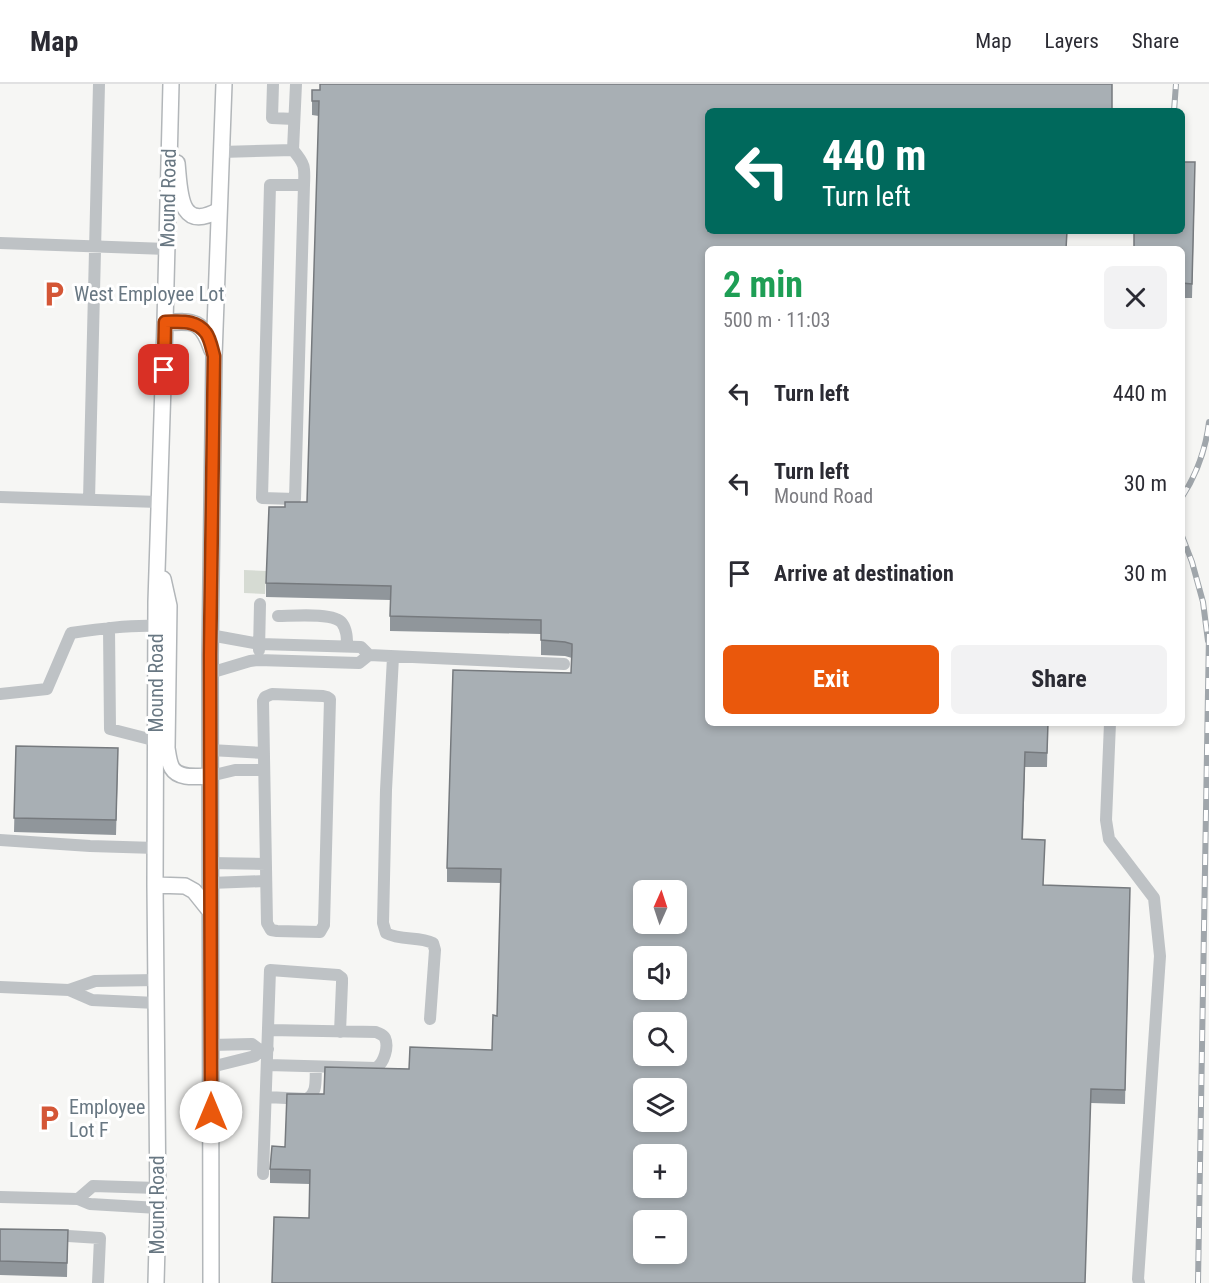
<!DOCTYPE html>
<meta charset="utf-8">
<style>
body{margin:0;font-family:"Roboto Condensed",sans-serif;background:#f2f2f3;color:#2b2b33;height:100vh;display:flex;flex-direction:column;font-size:22px;white-space:nowrap}
*{box-sizing:border-box;margin:0}
p{font-size:20px;color:#7c7c81}
.icon{flex:none;width:33px;height:33px;fill:none;stroke:currentColor;stroke-width:2;stroke-linecap:round;stroke-linejoin:round}
.map{position:relative;flex:1;overflow:hidden}
.details{position:absolute;left:705px;top:162px;width:480px;height:480px;display:flex;flex-direction:column;background:#fff;border-radius:9px;box-shadow:0 3px 9px #0003}
.details>*{flex:none}
.guide{position:absolute;left:705px;top:24px;width:480px;height:126px;border-radius:9px;box-shadow:0 3px 9px #0003;background:#00695c;color:#fff;overflow:hidden}
.needle{width:39px;rotate:3deg}
.controls{position:absolute;left:633px;top:796px;display:grid;gap:12px}
.controls a{display:grid;place-items:center;width:54px;height:54px;border-radius:9px;background:#fff;box-shadow:0 3px 9px #0003;font-size:30px}
.pin{position:absolute;display:grid;place-items:center;width:51px;height:51px;color:#fff;margin:-26px;border-radius:12px;box-shadow:0 3px 9px #0006}
.me{position:absolute;width:66px;margin:-33px;rotate:0deg;stroke-linejoin:round;filter:drop-shadow(0 0 4px #0008)}
.turn{display:flex;align-items:center;gap:21px;height:126px;padding:0 18px;font-size:27px}
.turn .icon{width:78px;height:78px;stroke-width:2.5}
.turn b{display:block;font-size:42px;line-height:51px}
.round{display:grid;place-items:center;flex:none;width:63px;height:63px;border-radius:9px;background:#f2f2f3}
.head{display:flex;align-items:center;justify-content:space-between;height:102px;padding:0 18px}
h1{font-size:36px;font-weight:700;line-height:45px;color:#1e9e55}
.primary-button{display:flex;gap:12px;margin-top:auto;padding:12px 18px}
.primary-button a{flex:1;height:69px;border-radius:9px;background:#ea580c;color:#fff;font-size:24px;font-weight:700;line-height:69px;text-align:center}
.primary-button a+a{background:#f2f2f3;color:#2b2b33}
ul{padding:0;list-style:none}
li{display:flex;align-items:center;gap:18px;height:90px;padding:0 18px}
li div{flex:1}
li b{display:block;font-size:22px}
li em{font-style:normal}
header{display:flex;align-items:center;gap:36px;box-sizing:border-box;height:84px;padding:0 30px;background:#fff;border-bottom:2px solid #e1e1e2}
header strong{font-size:28px}
nav{display:flex;gap:33px;margin-inline-start:auto;font-size:21px}
.map>svg:first-child{display:block}
</style>
<header>
<strong>Map</strong>
<nav><a>Map</a><a>Layers</a><a>Share</a></nav>
</header>
<div class="map">
<svg width="1209" height="1199" viewBox="0 0 1209 1199">
<rect width="100%" height="100%" fill="#f6f6f4"/>
<path fill="#d6dbd3" d="M244,486L266,487L265,510L244,509Z"/>
<g fill="none" stroke-linecap="round" stroke-linejoin="round">
<g stroke="#b2b6b9" stroke-width="18">
<path id="major" d="M177,79C180,107 178,149 219,126
M165,239C195,236 202,237 212,266
M163,495L169,522L167,664C168,670 169,679 172,684C179,696 199,692 210,692
M155,801L185,802L194,807L210,827
M156,1199L158,1124L155,801L156,518L165,239L171,0
M211,1199L210,571L214,272L224,0"/>
</g>
<path stroke="#bec2c5" stroke-width="12" d="M273,0L272,34L294,35
M293,66C305,80 305,83 304,101L295,415L262,414L270,101H304
M221,68L293,66L296,0
M0,159L167,165
M0,413L159,418
M89,416L99,0
M278,532C292,532 334,528 342,539C347,546 347,554 347,562
M109,544L110,645L157,657
M210,551L260,560L361,563L369,571
M259,566L260,520
M393,573L386,706L383,839L386,849C401,857 419,852 433,859L435,866L430,935
M210,589L250,577L258,576L359,579L369,571L564,580
M0,610L47,605L71,549C99,545 128,541 156,542
M272,610L323,612L327,613L330,615L324,841L320,848L277,847L271,846L267,839L263,617L265,613Z
M1110,639L1106,736L1109,755L1154,814L1160,872L1138,1195L1139,1199
M210,666L264,669
M210,692L235,686H264
M0,756L90,762L156,764
M210,779L266,780
M210,799L266,797
M0,903L69,906L92,916L156,919
M69,906L95,897L156,896
M211,961L252,960L260,966
M268,981L376,984C384,979 389,963 385,954C383,950 380,950 376,948L269,946
M211,983L255,972L260,966L268,965
M266,1013L307,1015C318,1009 315,995 316,983
M263,1090L270,886L338,891L342,894V899L340,948
M0,1113L78,1115L90,1120L158,1124
M78,1115L93,1102L157,1104
M52,1151L100,1154L98,1199"/>
<use href="#major" stroke="#fff" stroke-width="15"/>
<g stroke="#a0a6ab" stroke-width="6">
<path id="rail" d="M1174,27L1176,0
M1182,413C1196,391 1206,364 1209,338
M1182,452L1192,478L1203,518L1208,557
M1198,1199L1209,549"/>
</g>
<use href="#rail" stroke="#fff" stroke-width="4" stroke-dasharray="11" stroke-linecap="butt"/>
</g>
<path fill="#90969b" d="M1113,0L708,27V165L1048,639L1047,683H1025L1023,755L1044,801L1130,804L1125,1020L1091,1019L309,1134L310,1100L270,1099V1085L324,1010L409,985L492,966L497,932L501,799L447,798V784L571,589L572,574L565,572L541,571V550L390,547V516L266,513V499L285,423L307,418L319,32L312,31V17L320,6Z
M1195,92L1192,214H1182V165Z
M16,662L118,679L116,751L14,748Z
M0,1145L68,1146L67,1193L0,1191Z"/>
<path fill="#a8afb4" stroke="#767a7e" stroke-width="1.5" fill-rule="evenodd" d="M320,0H1112V27H708V147H1067L1066,165H708V639H1048L1047,669L1025,668L1022,755L1045,756L1043,801L1130,804L1125,1006L1091,1005L1085,1199H272L274,1133L309,1134L310,1086L270,1085L272,1062L285,1063L287,1010H324L325,983L409,985L410,963L492,966L493,931L497,932L501,785L447,784L453,586L571,589L572,566V560L565,558L541,556V536L390,532L391,502L266,499L269,423H285V418H307L319,17H312V6H320ZM644,807H676V840H644ZM644,873H676V906H644ZM644,939H676V972H644ZM644,1005H676V1038H644ZM644,1071H676V1104H644ZM644,1137H676V1170H644Z
M1182,78H1195L1192,200L1182,199V165H1134V147H1182Z
M16,662L118,664L116,736L14,734Z
M0,1145L68,1146L67,1179L0,1177Z"/>
<g fill="none" stroke-linecap="round" stroke-linejoin="round">
<g stroke="#983908" stroke-width="15">
<path id="route" d="M164,286L165,238C180,238 196,235 206,249C210,254 212,265 214,272L210,571L211,1028"/>
</g>
<use href="#route" stroke="#ea580c" stroke-width="10"/>
</g>
<defs>
<g id="parking-bare" transform="scale(2.07)"><path d="M-3.5-5.5H1a3.5 3.5 0 0 1 0 7H-1V5.5H-3.5ZM-1-3.4V-.6H.8a1.4 1.4 0 0 0 0-2.8Z" fill="#d45636" stroke="#fff" stroke-width="2.5" paint-order="stroke"/></g>
</defs>
<g fill-rule="evenodd">
<use href="#parking-bare" x="54" y="210"/>
<use href="#parking-bare" x="49" y="1034"/>
</g>
<g text-anchor="middle" stroke-width="6" stroke-linejoin="round" paint-order="stroke">
<g font-size="20" fill="#687782" stroke="#fff">
<text transform="translate(168 114) rotate(-89)" y="7">Mound Road</text>
<text transform="translate(156 599) rotate(-90)" y="7">Mound Road</text>
<text transform="translate(157 1121) rotate(-90)" y="7">Mound Road</text>
</g>
<g font-size="20" fill="#687782" stroke="#fff" text-anchor="start">
<text x="74" y="217">West Employee Lot</text>
<text x="69" y="1030">Employee<tspan x="69" dy="23">Lot F</tspan></text>
</g>
</g>
</svg>
<div class="controls">
<a><svg class="needle" viewBox="-14 -14 28 28"><path d="M0-13l5 13h-10z" fill="#e53935"/><path d="M0 13l5-13h-10z" fill="#7c7c81"/></svg></a>
<a><svg class="icon" aria-label="sound" viewBox="0 0 24 24"><path d="M4 9h4l5-4v14l-5-4H4zM17 9q2 3 0 6"/></svg></a>
<a><svg class="icon" aria-label="search" viewBox="0 0 24 24"><circle cx="10" cy="10" r="6"/><path d="M15 15l6 6"/></svg></a>
<a><svg class="icon" aria-label="layers" viewBox="0 0 24 24"><path d="M12 4l9 5-9 5-9-5zM3 14l9 5 9-5"/></svg></a>
<a>+</a>
<a>−</a>
</div>
<div class="pin" style="left:164px;top:286px;background:#d93025"><svg class="icon" aria-label="arrive" viewBox="0 0 24 24"><path d="M6 21V4h12l-3 4 3 4H6"/></svg></div>
<svg class="me" style="left:211px;top:1028px" viewBox="-20 -20 40 40"><circle r="19" fill="#fff"/><path d="M0-13L10 11 0 6-10 11z" fill="#ea580c"/></svg>
<div class="guide">
<div class="turn"><svg class="icon" aria-label="left" viewBox="0 0 24 24"><path d="M17 20v-9H6M10 6l-5 5 5 5"/></svg><div><b>440 m</b>Turn left</div></div>
</div>
<section class="details">
<div class="head"><div><h1>2 min</h1><p>500 m · 11:03</p></div><a class="round"><svg class="icon" aria-label="close" viewBox="0 0 24 24"><path d="M6 6l12 12M18 6L6 18"/></svg></a></div>
<ul>
<li><svg class="icon" aria-label="left" viewBox="0 0 24 24"><path d="M17 20v-9H6M10 6l-5 5 5 5"/></svg><div><b>Turn left</b></div><em>440 m</em></li>
<li><svg class="icon" aria-label="left" viewBox="0 0 24 24"><path d="M17 20v-9H6M10 6l-5 5 5 5"/></svg><div><b>Turn left</b><p>Mound Road</p></div><em>30 m</em></li>
<li><svg class="icon" aria-label="arrive" viewBox="0 0 24 24"><path d="M6 21V4h12l-3 4 3 4H6"/></svg><div><b>Arrive at destination</b></div><em>30 m</em></li>
</ul>
<div class="primary-button"><a>Exit</a><a>Share</a></div>
</section>
</div>
